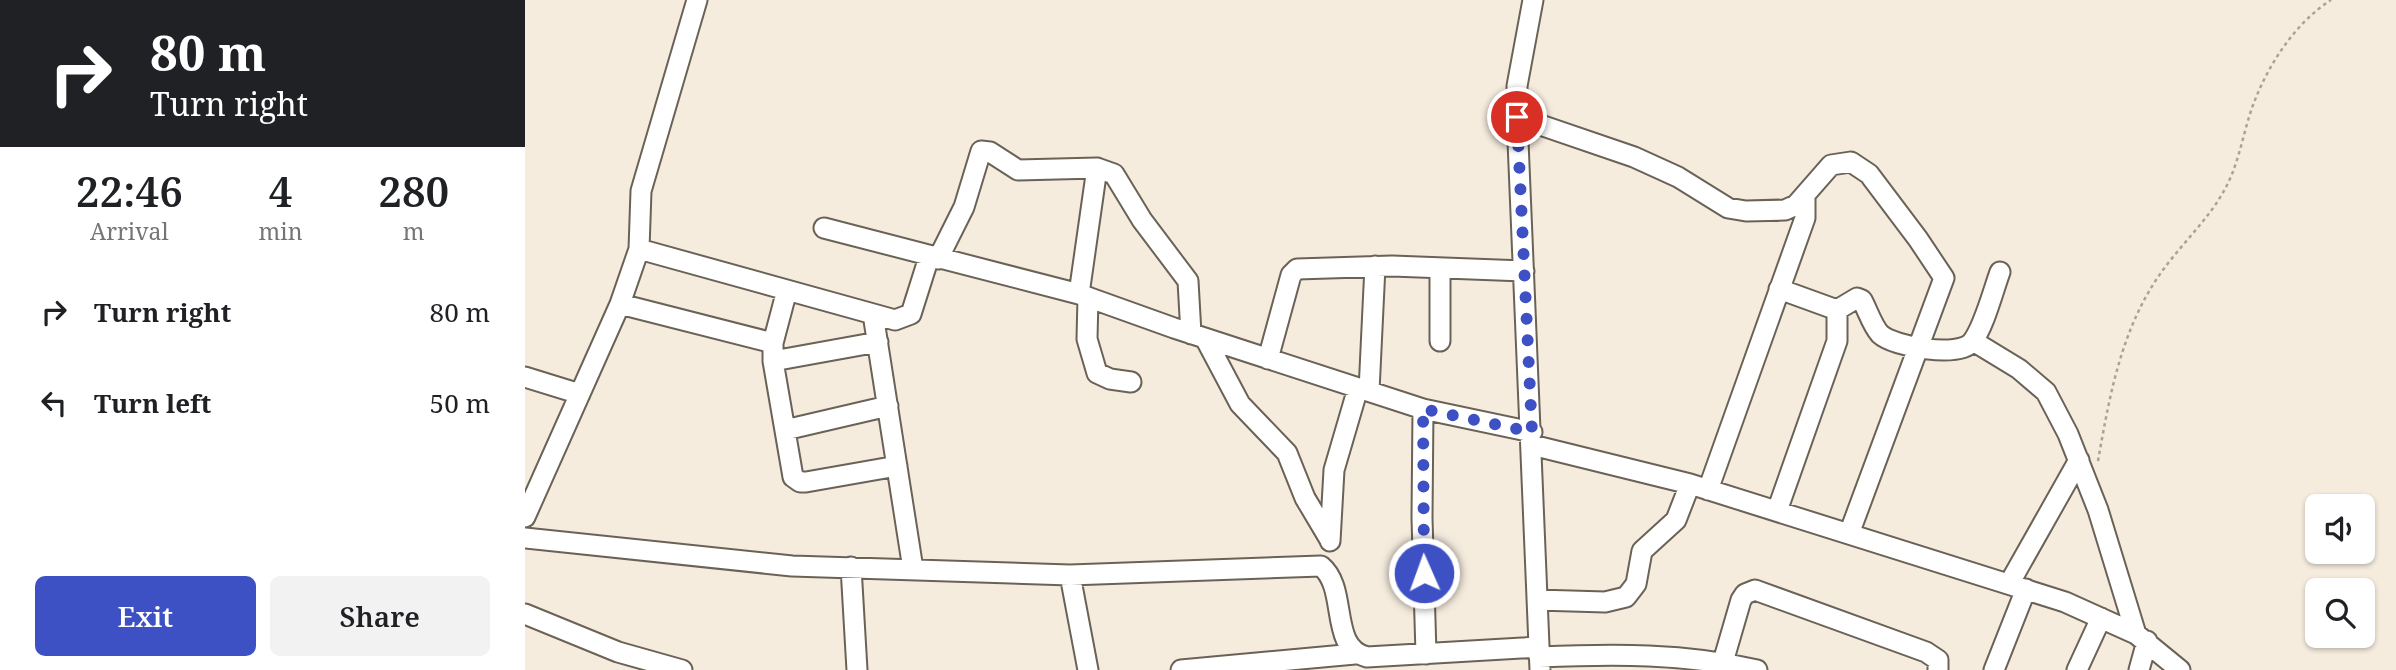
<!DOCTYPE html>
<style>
body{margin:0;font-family:"Noto Serif",serif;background:#f2f2f2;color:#202124;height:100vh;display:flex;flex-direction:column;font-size:26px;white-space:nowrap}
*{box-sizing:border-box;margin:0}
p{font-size:23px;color:#757577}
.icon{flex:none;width:38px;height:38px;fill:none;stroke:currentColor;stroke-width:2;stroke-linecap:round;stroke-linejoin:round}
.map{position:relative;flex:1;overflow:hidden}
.details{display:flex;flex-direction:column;background:#fff;width:525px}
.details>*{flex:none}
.guide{background:#202124;color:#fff;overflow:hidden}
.controls{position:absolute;left:1780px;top:494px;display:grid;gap:14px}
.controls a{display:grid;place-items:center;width:70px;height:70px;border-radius:10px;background:#fff;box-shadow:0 2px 5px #0004;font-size:35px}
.pin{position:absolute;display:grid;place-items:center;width:60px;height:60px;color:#fff;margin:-30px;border:4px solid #fff;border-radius:50%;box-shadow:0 2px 7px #0007}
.me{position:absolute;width:77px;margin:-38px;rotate:358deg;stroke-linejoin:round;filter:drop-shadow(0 0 5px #0008)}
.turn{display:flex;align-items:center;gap:24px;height:147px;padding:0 35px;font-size:32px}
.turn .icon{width:91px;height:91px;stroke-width:2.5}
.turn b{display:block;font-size:49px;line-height:60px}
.eta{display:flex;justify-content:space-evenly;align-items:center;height:119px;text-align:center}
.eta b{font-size:42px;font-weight:600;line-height:49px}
.action{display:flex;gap:14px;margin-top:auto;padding:14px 35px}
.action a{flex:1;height:80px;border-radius:10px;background:#3d51c4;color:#fff;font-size:28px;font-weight:600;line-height:80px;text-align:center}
.action a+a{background:#f2f2f2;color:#202124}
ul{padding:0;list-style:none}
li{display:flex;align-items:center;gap:21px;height:91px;padding:0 35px}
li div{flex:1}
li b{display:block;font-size:26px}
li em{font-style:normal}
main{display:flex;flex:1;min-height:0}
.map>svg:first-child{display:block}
</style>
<main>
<section class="details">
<div class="guide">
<div class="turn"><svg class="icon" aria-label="right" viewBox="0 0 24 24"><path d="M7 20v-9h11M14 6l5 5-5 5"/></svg><div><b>80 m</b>Turn right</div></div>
</div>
<div class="eta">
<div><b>22:46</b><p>Arrival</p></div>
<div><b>4</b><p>min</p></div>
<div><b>280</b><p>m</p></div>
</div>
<ul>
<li><svg class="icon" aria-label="right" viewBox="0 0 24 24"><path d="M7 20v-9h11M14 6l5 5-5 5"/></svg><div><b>Turn right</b></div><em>80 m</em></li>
<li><svg class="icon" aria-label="left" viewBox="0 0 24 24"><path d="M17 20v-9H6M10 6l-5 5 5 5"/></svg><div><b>Turn left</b></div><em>50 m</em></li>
</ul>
<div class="action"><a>Exit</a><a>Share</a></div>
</section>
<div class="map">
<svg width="1871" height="670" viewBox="0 0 1871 670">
<rect width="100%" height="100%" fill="#f5ecde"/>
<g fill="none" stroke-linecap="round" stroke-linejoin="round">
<g stroke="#6a6256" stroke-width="23">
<path id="minor" d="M1008,0L992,86V117L1015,670
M992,117L1109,157L1153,177L1203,208L1221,211L1260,210L1271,205L1306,165L1326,162L1344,174L1393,239L1419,278L1324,534
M299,228L554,294L649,328L898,409L1007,432
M114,249L370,320L386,314L404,257
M413,259L439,207L456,151L465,152L493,170L572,168L589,174L617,220L663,281L666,334
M1254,289L1312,310L1332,298L1337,300C1343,311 1347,325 1355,334C1369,347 1434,358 1447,342C1459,327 1468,291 1475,272
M262,290L248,343V361L268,477L275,482H281L372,466
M554,294L572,168
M563,297L562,339L572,373L585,379L606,382
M95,304L248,343
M348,314L388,569
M680,338L715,404L762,453L780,498L805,540
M915,341V268
M1448,341L1494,369L1521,392L1543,434L1573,510L1611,634
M743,359L766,275L772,269L867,266L999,271
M248,361L353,342
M0,377L55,394
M844,391L850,266
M898,409L897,518L901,654
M260,430L363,406
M1007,445L1165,484L1540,602L1611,634L1655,670
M1183,490L1280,218V198
M1252,511L1312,341V310
M0,517L95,304L114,249L116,191L172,0
M0,538L267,566L545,575L796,566C824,589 803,647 842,657L1014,647
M805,541L809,470L833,388
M326,567L332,670
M545,575L563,670
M1484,584L1554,460
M1012,600L1080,602L1101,597L1111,584L1117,551L1151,520L1165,484
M0,614L93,652L157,670
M1014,657C1088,654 1160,653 1232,670
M1198,662L1216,600L1220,594L1230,590L1401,652L1413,660V670
M656,670L830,654
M1469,670L1501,589
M1552,670L1576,618
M1614,670L1622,641"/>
</g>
<path stroke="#a9a297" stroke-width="2.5" stroke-dasharray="3.5 3.5" stroke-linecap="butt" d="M1573,461C1584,399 1595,335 1631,280C1653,246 1687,218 1704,181C1715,157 1719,130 1728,105C1743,65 1770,23 1806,0"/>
<use href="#minor" stroke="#fff" stroke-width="19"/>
</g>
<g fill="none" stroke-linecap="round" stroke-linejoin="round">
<path stroke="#3d51c4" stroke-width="12" stroke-dasharray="0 21.6" d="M899,573L898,409L1007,432L992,117"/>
</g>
</svg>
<div class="controls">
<a><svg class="icon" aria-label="sound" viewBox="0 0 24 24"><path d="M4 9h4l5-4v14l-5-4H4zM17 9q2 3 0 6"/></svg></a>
<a><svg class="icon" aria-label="search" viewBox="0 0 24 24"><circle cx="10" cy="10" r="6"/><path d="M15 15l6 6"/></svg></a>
</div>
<div class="pin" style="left:992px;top:117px;background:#d93025"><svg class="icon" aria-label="arrive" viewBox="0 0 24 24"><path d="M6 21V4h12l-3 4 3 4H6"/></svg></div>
<svg class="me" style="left:899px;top:573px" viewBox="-20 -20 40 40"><circle r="17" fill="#3d51c4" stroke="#fff" stroke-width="3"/><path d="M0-11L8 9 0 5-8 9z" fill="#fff"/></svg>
</div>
</main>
